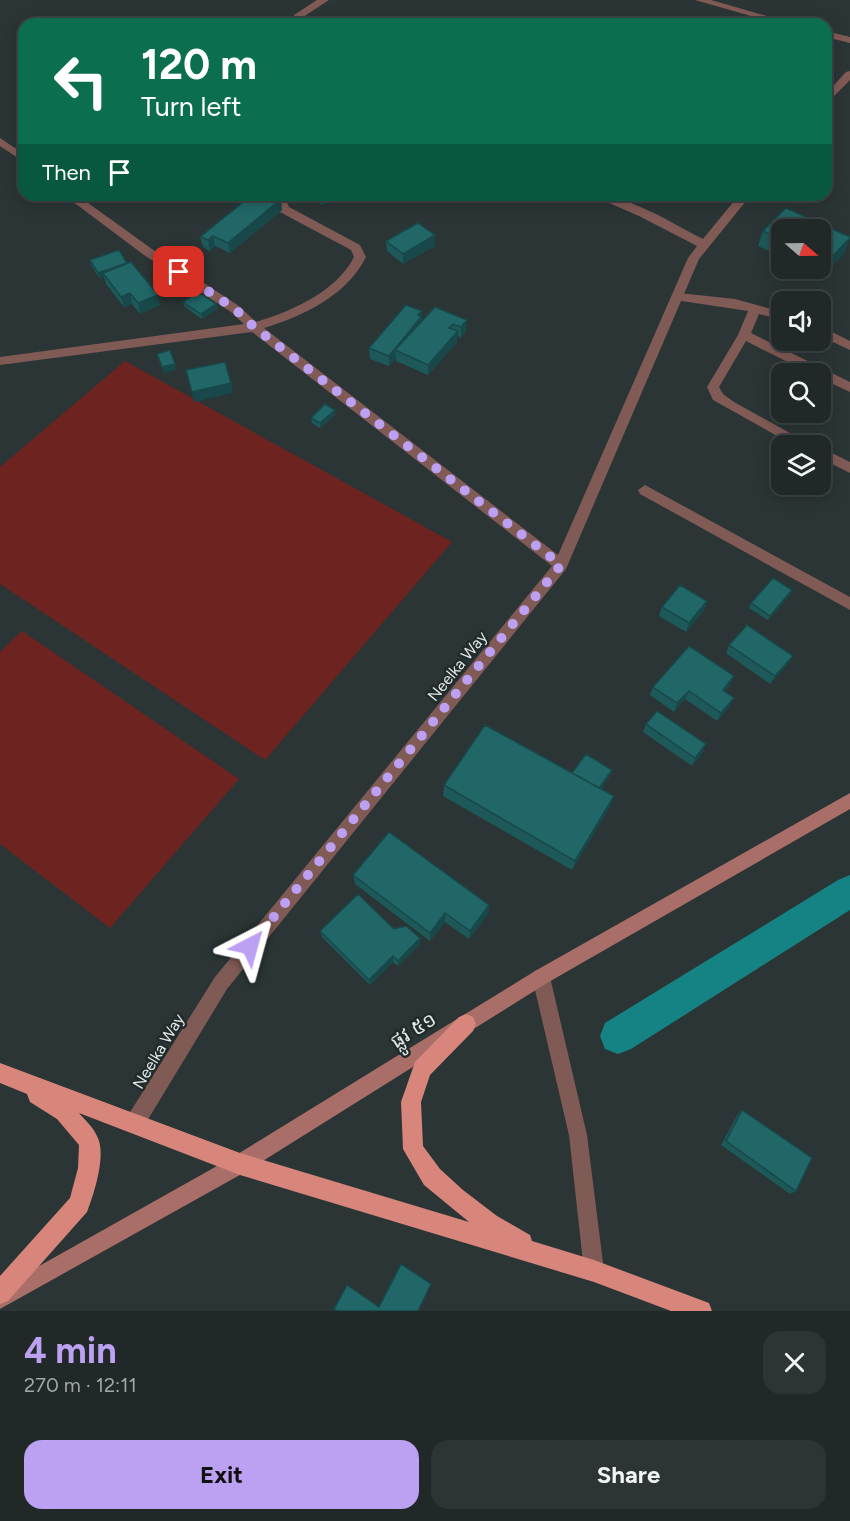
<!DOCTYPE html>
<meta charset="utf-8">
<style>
body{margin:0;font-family:Figtree,"Noto Sans Khmer",sans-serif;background:#2d3434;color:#f1f3f6;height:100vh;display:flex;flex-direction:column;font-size:22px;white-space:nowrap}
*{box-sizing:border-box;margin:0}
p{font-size:20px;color:#a2a6a8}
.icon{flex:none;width:33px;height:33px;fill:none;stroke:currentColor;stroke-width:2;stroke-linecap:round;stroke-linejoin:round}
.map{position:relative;height:1311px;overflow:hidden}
.sheet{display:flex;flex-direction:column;background:#202828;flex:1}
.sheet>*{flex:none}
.hud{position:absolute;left:18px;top:18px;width:814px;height:183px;border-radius:18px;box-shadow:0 3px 15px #0003,0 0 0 2px #3d4445;background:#0b6e4f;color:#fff;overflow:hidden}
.needle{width:39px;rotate:110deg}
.fabs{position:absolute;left:771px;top:219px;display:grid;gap:12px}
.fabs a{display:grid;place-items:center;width:60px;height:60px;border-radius:12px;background:#202828;box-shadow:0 3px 15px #0003,0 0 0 2px #3d4445;font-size:30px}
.pin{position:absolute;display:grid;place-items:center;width:51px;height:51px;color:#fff;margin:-26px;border-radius:12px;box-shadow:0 3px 9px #0006}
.me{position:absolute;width:66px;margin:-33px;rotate:39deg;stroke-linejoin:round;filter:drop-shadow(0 0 4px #0008)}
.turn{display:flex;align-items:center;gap:21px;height:126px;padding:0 24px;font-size:27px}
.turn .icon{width:78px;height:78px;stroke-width:2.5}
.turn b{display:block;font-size:42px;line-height:51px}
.then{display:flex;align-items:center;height:57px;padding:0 24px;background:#0003;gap:12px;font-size:22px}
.round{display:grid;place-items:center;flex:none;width:63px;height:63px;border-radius:18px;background:#2d3434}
.overview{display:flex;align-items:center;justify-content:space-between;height:102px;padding:0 24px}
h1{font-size:36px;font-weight:700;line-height:45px;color:#bca0f2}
.action{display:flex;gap:12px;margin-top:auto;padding:12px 24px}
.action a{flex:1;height:69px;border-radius:18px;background:#bca0f2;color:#111;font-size:24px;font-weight:700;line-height:69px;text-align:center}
.action a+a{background:#2d3434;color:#f1f3f6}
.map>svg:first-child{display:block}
</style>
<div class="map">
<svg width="850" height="1311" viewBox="0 0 850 1311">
<rect width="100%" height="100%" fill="#2b3535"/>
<path fill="#6d2420" d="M125,361L452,542L265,760L0,584V467Z
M22,631L239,779L110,928L0,844V652Z"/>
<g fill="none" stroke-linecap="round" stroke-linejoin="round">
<path fill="#158384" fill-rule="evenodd" d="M850,875V910L631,1049L618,1054L605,1049L600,1036L605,1023L838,880Z"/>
<path fill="#805a55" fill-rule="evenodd" d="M317,0H329L300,19H294V15Z
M679,293L735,299L782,312V320L759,314L751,333L850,382V392L820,378V374H811L746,341L719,387L723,394L734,402L813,446H795L713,400L707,387L738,335L748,311L675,300V294Z
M820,326L850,341V350L820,336Z
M820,447L850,462V473L820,458Z
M541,968L547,971L550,977L587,1135L604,1271L601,1278L594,1281L587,1278L584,1271L569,1135L532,977L535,971Z"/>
<path fill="#805a55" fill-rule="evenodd" d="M695,0H711L795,24H779Z
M826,31L850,37V43L826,37Z
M850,71V80L826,104V94L846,72Z
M0,138L24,154V162L0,146Z
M64,195H77L152,249L239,306L256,322C292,311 336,292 354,257L351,250L280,212L272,195H284L289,207L360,245L366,257C347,295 304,316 264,328L558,555L688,258L697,246L639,216L591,195C630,195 669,222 703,239L739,195H751L699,259L566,569L227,989L141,1131L134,1133L127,1131L125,1124L127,1117L215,977L552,566L252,332L0,365V357L244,324L231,312L144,255Z
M645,485L850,597V610L640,494L638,490Z"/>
<path fill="#a96e68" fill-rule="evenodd" d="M850,793V809L547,983L247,1171L0,1309V1288L233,1157L535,971Z"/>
<path fill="#d8857c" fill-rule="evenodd" d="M466,1014L473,1017L476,1024L473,1031L430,1075L421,1102L423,1146L440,1169L463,1190L497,1216L530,1235L532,1241L594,1260L701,1300L709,1303L712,1311H671L594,1282L240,1175L79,1113C85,1120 93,1127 97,1136C107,1154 94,1194 87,1212L8,1301L0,1304V1276L70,1198L78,1168L79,1145L57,1119L30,1102L27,1094L0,1083V1063L240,1153L469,1222L424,1185L403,1149L401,1102L415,1062L459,1017Z"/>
</g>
<path fill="#1d5959" d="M309,195H338L322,205L309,196Z
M281,199L282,210L230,253L215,246L210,251L203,247L200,237Z
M786,208L850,237L844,253L822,277L805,268H820V230H782V257L758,246L763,231Z
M386,241L435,246L403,264L387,251Z
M90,260L127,263L160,305L140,314L132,304L124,307L106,284L104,277L99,278L91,265Z
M183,302L216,304L217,309L202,319L185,307Z
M435,307L466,331L461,338L457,336V342L428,375L396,361V358L389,366L370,359L369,348L422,311V321Z
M335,410V415L320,428L312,423L311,418Z
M792,590L790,595L768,620L749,608L751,603Z
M707,601L704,610L686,632L659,616L662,607Z
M729,645L793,656L788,664L770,684L726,653Z
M734,676L730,685L725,691L730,706L717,721L685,699L674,712L650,695L653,687Z
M646,724L703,752L692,766L643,732Z
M612,770L611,774L601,789L614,796L610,807L572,870L443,796L444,785Z
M353,875L489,905L488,914L469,939L445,922L430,941L355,884Z
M394,929L420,944L398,966L393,962L370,985L322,937L320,931Z
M742,1110L796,1191L790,1194L721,1145L738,1114Z"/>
<path fill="#184849" d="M329,195H338L322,205L321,200Z
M281,199L282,210L230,253L228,243Z
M435,235V246L403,264V254Z
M213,236L215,246L210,251L208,240Z
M850,238L844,253L822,277L828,261Z
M127,263L103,273L104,277L99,278L98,273Z
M130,293L132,304L124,307L121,297Z
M158,295L160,305L140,314L138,303Z
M216,304L217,309L202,319L201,314Z
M422,311V321L395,350L396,358L389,366V356Z
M467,320L466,331L461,338V327Z
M458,331L457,342L428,375V365Z
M175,364L176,370L164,373L162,367Z
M231,383L233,393L194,402L192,392Z
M335,410V415L320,428V423Z
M792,590L790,595L768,620L770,616Z
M707,601L704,610L686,632L689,623Z
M793,656L788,664L770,684L775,676Z
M734,676L730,685L719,698L723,690Z
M689,691L685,699L674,712L677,703Z
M734,698L730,706L717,721L721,713Z
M706,744L703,752L692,766L695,758Z
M612,770L611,774L595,797L596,793Z
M614,796L610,807L572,870L575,861Z
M489,905L488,914L469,939L470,931Z
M445,913V922L430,941V933Z
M420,938V944L398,966V961Z
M393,956V962L370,985L369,980Z"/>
<path fill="#226768" stroke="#184849" stroke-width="1.5" d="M252,195H271L281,199L228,243L213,236L208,240L200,237Z
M315,195H329L321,200Z
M786,208L850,237V238L828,261L820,258V230H782V240L763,231Z
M418,223L435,235L403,254L386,241Z
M119,250L127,263L98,273L90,260Z
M131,262L158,295L138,303L130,293L121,297L103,273Z
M198,292L216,304L201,314L183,302Z
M406,305L422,311L418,315L421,317L389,356L369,348Z
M435,307L467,320L461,327L453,324L449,328L458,331L428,365L395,350Z
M170,350L175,364L162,367L157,354Z
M225,362L231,383L192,392L186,370Z
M325,404L335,410L320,423L311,418Z
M773,578L792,590L770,616L751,603Z
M680,585L707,601L689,623L662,607Z
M747,625L793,656L775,676L729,645Z
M689,646L734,676L723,690L734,698L721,713L689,691L677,703L653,687Z
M657,711L706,744L695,758L646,724Z
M485,725L614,796L575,861L444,785Z
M586,754L612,770L599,788L572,773Z
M389,832L489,905L470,931L445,913L430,933L353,875Z
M358,894L394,929L406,926L420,938L398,961L393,956L369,980L320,931Z
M742,1110L812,1158L796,1191L726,1141Z
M401,1264L431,1284L418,1311H337L334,1309L347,1285L379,1307Z"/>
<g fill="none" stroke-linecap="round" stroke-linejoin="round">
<path stroke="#bca0f2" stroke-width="10" stroke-dasharray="0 18" d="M179,272L235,309L254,327L561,565L250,946"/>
</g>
<g text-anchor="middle" stroke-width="5" stroke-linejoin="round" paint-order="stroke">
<g font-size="16" fill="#dfe6e5" stroke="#212b2b">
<text transform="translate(457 666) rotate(-51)" y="6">Neelka Way</text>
<text transform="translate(158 1051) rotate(-59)" y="6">Neelka Way</text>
</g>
<g font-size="20" fill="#dfe6e5" stroke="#212b2b">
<text transform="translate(413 1030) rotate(-32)" y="7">ផ្លូវ ៥១</text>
</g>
</g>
</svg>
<div class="fabs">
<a><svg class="needle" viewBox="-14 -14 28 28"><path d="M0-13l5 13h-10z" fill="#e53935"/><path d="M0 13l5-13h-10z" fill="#a2a6a8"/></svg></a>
<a><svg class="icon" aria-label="sound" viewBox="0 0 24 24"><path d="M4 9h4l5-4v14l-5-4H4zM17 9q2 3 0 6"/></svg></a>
<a><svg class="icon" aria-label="search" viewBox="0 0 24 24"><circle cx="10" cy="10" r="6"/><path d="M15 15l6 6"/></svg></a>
<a><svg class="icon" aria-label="layers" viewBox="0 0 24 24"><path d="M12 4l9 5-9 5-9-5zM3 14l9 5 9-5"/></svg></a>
</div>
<div class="pin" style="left:179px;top:272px;background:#d93025"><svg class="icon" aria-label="arrive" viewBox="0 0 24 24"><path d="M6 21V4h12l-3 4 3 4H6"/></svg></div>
<svg class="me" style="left:250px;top:946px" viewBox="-20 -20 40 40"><path d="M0-17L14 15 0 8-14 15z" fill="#bca0f2" stroke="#fff" stroke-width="4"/></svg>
<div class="hud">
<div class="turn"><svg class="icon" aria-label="left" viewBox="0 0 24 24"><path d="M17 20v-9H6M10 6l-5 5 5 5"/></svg><div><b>120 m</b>Turn left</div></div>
<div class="then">Then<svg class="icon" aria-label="arrive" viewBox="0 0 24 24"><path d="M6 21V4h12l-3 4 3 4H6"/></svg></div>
</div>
</div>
<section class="sheet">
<div class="overview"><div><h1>4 min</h1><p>270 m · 12:11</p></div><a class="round"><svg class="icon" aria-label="close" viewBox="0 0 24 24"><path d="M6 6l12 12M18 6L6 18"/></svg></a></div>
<div class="action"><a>Exit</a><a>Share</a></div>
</section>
